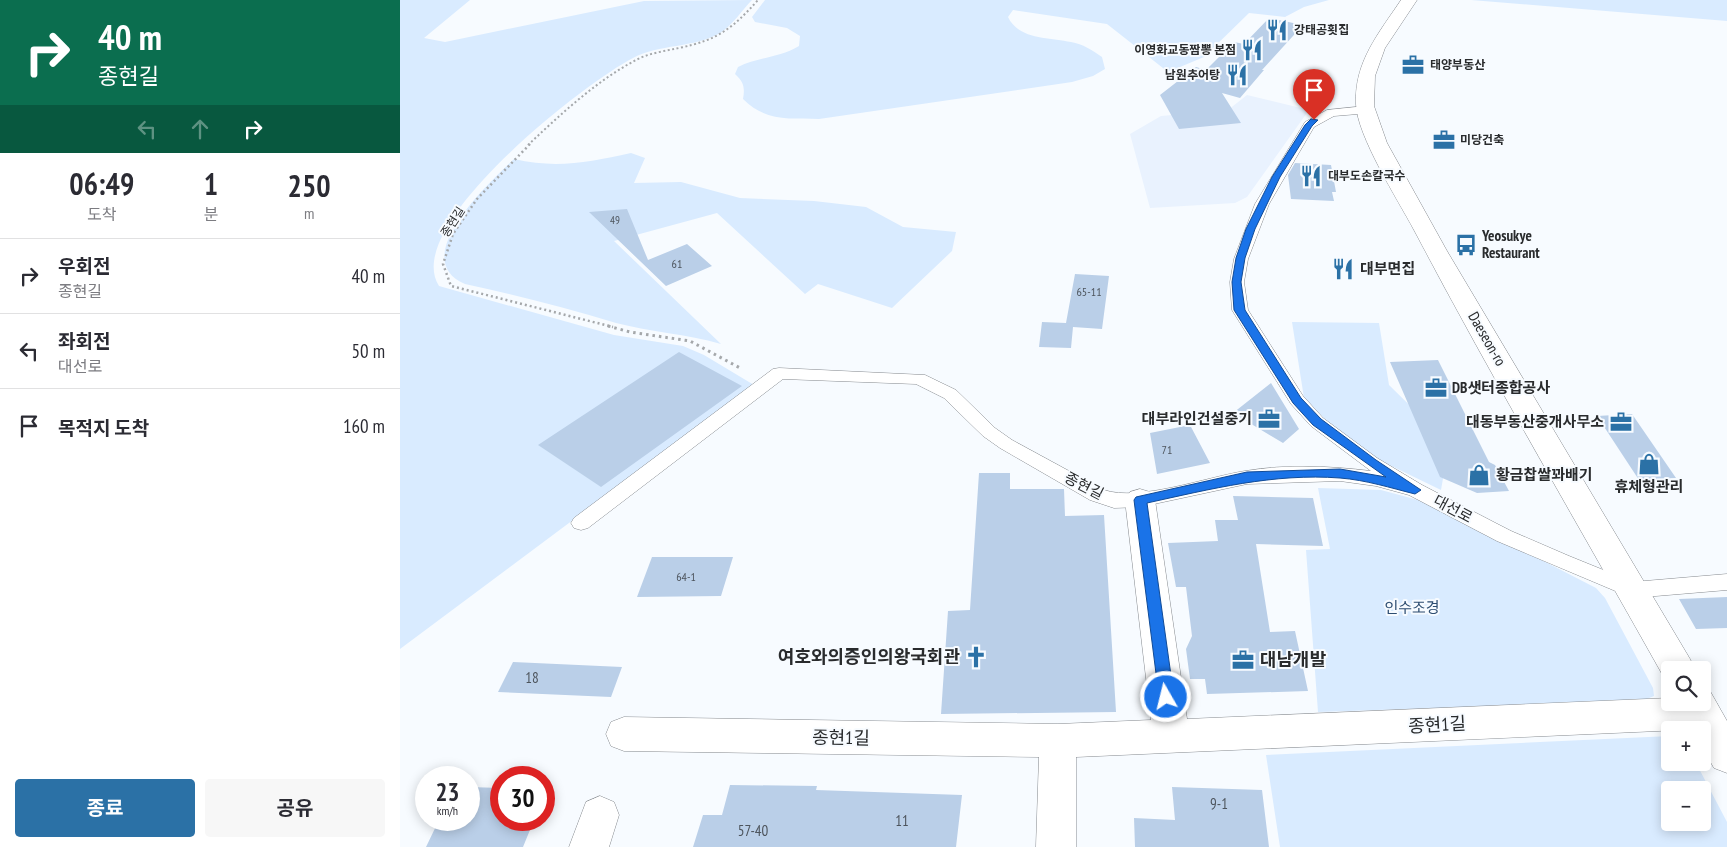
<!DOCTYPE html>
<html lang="ko">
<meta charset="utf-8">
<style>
body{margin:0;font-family:"PT Sans Narrow","Noto Sans KR",sans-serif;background:#f7f7f7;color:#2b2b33;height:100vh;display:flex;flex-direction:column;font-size:19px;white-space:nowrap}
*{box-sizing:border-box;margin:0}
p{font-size:16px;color:#7c7c81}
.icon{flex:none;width:28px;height:28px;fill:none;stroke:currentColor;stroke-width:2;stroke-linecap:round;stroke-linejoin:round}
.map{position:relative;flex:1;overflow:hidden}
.details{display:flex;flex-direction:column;background:#fff;width:400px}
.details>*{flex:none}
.top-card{background:#0b6e4f;color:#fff;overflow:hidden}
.fabs{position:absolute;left:1261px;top:661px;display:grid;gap:10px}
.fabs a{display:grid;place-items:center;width:50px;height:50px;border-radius:5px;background:#fff;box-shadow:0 2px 12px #0003;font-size:25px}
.speed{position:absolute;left:15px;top:766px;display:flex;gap:10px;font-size:25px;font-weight:700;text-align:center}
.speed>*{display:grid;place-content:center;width:65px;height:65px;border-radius:50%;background:#fff;box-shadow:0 2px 12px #0003;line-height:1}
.speed small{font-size:12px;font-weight:400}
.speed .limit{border:8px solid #d22;background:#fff;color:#111}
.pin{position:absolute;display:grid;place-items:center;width:42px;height:42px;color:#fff;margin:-51px -21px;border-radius:50% 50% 50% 0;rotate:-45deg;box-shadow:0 0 5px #0007}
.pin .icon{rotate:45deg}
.me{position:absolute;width:55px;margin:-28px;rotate:352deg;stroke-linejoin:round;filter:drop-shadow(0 0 4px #0008)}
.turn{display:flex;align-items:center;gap:18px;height:105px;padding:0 15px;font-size:22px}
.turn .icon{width:65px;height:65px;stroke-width:2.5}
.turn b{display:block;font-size:35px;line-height:42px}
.lanes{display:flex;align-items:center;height:48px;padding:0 15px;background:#0003;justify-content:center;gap:25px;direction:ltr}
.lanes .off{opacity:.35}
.eta{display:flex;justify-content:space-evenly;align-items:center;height:85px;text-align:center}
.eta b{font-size:30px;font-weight:700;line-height:35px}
.cta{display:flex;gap:10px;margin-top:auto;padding:10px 15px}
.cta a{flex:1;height:58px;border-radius:5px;background:#2b71a6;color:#fff;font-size:20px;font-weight:700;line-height:58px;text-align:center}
.cta a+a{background:#f7f7f7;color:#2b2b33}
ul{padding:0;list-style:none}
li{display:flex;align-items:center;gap:15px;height:75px;padding:0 15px;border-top:1px solid #e1e1e2}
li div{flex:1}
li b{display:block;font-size:19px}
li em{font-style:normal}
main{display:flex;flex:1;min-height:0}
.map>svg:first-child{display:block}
</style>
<main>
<section class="details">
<div class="top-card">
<div class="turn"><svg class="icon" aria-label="right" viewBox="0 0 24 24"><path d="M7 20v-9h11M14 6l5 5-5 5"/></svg><div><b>40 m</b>종현길</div></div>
<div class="lanes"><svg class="icon off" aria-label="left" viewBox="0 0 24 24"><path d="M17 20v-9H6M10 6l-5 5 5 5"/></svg><svg class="icon off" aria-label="ahead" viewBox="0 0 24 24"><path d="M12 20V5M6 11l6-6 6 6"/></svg><svg class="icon" aria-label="right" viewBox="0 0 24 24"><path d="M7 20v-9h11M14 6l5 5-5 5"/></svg></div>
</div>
<div class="eta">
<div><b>06:49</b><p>도착</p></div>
<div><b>1</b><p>분</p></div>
<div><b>250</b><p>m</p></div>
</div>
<ul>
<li><svg class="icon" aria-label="right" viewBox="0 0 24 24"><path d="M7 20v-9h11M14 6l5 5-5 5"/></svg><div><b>우회전</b><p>종현길</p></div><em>40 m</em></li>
<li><svg class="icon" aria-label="left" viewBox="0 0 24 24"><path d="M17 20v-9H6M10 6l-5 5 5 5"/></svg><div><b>좌회전</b><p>대선로</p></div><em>50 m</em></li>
<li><svg class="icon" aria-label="arrive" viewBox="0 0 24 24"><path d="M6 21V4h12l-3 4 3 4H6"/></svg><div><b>목적지 도착</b></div><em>160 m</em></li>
</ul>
<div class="cta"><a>종료</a><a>공유</a></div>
</section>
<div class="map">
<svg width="1327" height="847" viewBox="0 0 1327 847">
<rect width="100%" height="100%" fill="#f7fbff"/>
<path fill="#e9f2fe" d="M847,95L909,110L847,197L835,203L750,208L730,134L761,116L828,110Z"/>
<path fill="#d9ebff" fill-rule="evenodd" d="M0,0H70L24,38L45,42L244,1L352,0C342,10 332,26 320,33C294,48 259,44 233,58C186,82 0,226 39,286L214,335L283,346L304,355L354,385L0,649Z
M365,0H929L904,7L885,17L849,13L804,57L768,72L707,24L613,10L608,17C619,40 649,37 671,42C683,44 692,50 702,57L705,69L693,76L672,82L419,119C389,118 366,122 343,99C345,88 344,82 335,74L338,67C358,57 379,58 399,46L400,36L387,28L355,22L352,17Z
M1071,0H1327V21Z
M231,153L245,158L234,183L281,182L340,198L414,201L466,207L503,227L556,232L552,251L492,308L418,284L405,294L317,213L214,241L321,344C286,334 251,332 216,323C166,308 116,295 65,284C6,259 90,182 114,159C157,169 189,162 231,153Z
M892,322L979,323L989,385L1049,444L1041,490L975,458L940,434L904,398Z
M918,488L981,490L1018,500L1060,518L1196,588L1205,598L1253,688L1254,696L1242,701L918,712L906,550L930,549Z
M1270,736V762L1296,763L1327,822V847H880L866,755ZM1270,790H1302V822H1270Z"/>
<path fill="#bacfe8" d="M869,18L903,25L862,70H864L840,98L822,93L841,123L779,129L760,95L796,67L806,70L834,42L844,44Z
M895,163L931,165L936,192H932L934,201L891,199L888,175Z
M227,209L248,260L287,244L312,266L266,286L189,212Z
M675,274L709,276L702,329L673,327L671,348L639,347L642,322L666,323Z
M279,352L342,386L201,487L138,445Z
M1038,360L1089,462L1095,465L1109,491L1077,493L1040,477L990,362Z
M871,383L899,429L883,443L833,413Z
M1232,414L1276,478L1239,480L1197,416Z
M790,425L810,463L757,474L750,433Z
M579,473H610V489H664L665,516L704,515L716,712L541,714L548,611L570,610Z
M833,496L913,498L923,546L856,544L870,632L895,631L908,691L807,694L805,679H790L786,649L792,636L786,587H776L768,543L818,541L815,520H838Z
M252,557H333L321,596L237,597Z
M1327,597V628L1296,629L1279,599Z
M113,662L222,667L211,697L98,692Z
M330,785L417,786L416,790L562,795L556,847H293L303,815H322Z
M69,787L101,788V820H134L123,847H26L39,820H69Z
M772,787L862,790L869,847H735L734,818L775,820Z"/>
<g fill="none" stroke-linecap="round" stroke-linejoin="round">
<g stroke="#868a8f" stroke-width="1">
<path id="lane" d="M966,106L970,107V113L934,116L914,127L869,204L848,259L844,282L848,310L903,396L923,418L977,458L1022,485L1111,531L1169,556L1233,582L1327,574V590L1232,598L1097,541L1009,495L976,486L940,481L847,484L740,507L714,508L690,500L600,448L583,436L544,398L516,384L383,379L188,528L181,530L174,528L171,523L174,518L373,369L379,368L525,375L556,390L595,428L612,440L704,490C739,502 807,477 845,471C886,464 930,466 971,471L911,426L891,404L832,310L830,282L834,259L855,204L905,122L927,110Z"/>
</g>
<g stroke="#868a8f" stroke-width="1">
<path id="street" d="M740,489L750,492L755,500L787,719L1270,698V702H1302L1303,697L1316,702L1321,713L1316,724L1303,729L676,757V847H636L639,757L224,751L211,746L206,734L211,722L224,717L658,724L751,720L725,500L730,492Z
M200,796L214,802L219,815L209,847H169L186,802Z"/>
</g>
<g stroke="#868a8f" stroke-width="1">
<path id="secondary" d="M1001,0H1017L985,48L975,76L974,106L987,143L1047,251L1290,659L1295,670H1270V682L1266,681C1182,531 1094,382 1014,230C998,200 957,136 956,104C954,62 979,33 1001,0Z
M1302,688L1310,691L1327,721V773L1314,768L1302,747V730H1294L1280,702H1302Z"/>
</g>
<path stroke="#a5a8ab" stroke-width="2" stroke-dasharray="2 2.5" stroke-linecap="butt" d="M128,145C160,115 196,81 236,60C249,53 265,51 279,48C318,40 333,28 358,0"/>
<path stroke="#a5a8ab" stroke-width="2.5" stroke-dasharray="2 3" stroke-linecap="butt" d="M130,144L77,199L53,234L43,264L51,286L213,327"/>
<path stroke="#a5a8ab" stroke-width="3" stroke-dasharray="2.5 4" stroke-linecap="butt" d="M208,326L230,332L290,341L342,369"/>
<use href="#lane" fill="#fff" fill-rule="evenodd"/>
<use href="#street" fill="#fff" fill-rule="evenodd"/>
<use href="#secondary" fill="#fff" fill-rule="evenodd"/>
</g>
<path fill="#1a73e8" stroke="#114b97" d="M911,119L918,120L912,126L880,177L855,229L845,258L841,282L845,310L901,398L921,419L976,460L1021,490L1015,494C991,488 966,480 940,478C874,473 811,489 747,503L774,697L771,702L766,704L761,702L759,697L734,500L736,497L847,472L940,469L986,477L913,425L893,403L834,310L832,282L836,258L846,229L872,177L905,125Z"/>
<defs>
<g id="restaurant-bare" transform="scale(1.725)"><path d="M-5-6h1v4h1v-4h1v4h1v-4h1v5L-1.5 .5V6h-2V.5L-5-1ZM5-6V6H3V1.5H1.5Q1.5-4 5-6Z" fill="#2b71a6" stroke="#f7fbff" stroke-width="2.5" paint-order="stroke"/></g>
<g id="office-bare" transform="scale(1.725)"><path d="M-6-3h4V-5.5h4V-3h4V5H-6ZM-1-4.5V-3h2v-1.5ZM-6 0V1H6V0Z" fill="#2b71a6" stroke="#f7fbff" stroke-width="2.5" paint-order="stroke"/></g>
<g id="bus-bare" transform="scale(1.725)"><path d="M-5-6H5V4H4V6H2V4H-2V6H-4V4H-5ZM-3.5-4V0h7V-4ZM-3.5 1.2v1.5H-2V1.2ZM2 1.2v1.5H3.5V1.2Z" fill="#2b71a6" stroke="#f7fbff" stroke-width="2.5" paint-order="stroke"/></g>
<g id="shop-bare" transform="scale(1.725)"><path d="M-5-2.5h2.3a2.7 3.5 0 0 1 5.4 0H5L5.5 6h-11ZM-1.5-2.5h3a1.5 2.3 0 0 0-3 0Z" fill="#2b71a6" stroke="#f7fbff" stroke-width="2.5" paint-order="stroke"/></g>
<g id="church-bare" transform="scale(1.725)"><path d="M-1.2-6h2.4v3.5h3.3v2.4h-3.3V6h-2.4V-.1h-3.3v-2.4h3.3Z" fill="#2b71a6" stroke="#f7fbff" stroke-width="2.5" paint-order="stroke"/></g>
</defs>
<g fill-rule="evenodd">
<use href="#restaurant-bare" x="877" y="30"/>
<use href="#restaurant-bare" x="852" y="50"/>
<use href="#office-bare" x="1013" y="65"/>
<use href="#restaurant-bare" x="837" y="75"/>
<use href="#office-bare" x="1044" y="140"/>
<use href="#restaurant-bare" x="911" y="176"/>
<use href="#bus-bare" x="1066" y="245"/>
<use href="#restaurant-bare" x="943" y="269"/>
<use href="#office-bare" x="1036" y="388"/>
<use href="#office-bare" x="869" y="419"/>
<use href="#office-bare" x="1221" y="422"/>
<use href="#shop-bare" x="1249" y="464"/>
<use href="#shop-bare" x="1079" y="475"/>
<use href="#church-bare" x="576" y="657"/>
<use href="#office-bare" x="843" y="660"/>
</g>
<g text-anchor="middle" stroke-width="4" stroke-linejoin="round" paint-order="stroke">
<g font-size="11" fill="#4d545c">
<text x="215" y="224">49</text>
</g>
<g font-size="12" font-weight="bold" fill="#292b2d" stroke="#f7fbff" text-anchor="start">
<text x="894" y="34">강태공횟집</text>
<text x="836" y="54" text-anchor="end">이영화교동짬뽕 본점</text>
<text x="1030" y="69">태양부동산</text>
<text x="820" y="79" text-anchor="end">남원추어탕</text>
<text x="1060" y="144">미당건축</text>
<text x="928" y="180">대부도손칼국수</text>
</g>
<g font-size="12" fill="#292b2d" stroke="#f7fbff">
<text transform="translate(53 222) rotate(-57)" y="4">종현길</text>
</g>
<g font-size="12" fill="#4d545c">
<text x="277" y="268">61</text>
<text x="689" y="296">65-11</text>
<text x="767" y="454">71</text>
<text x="286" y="581">64-1</text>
</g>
<g font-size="15" font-weight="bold" fill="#292b2d" stroke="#f7fbff" text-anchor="start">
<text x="1082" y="241">Yeosukye<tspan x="1082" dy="17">Restaurant</tspan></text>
<text x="960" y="274">대부면집</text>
<text x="1052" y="393">DB샛터종합공사</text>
<text x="852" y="424" text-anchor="end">대부라인건설중기</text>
<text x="1204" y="427" text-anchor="end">대동부동산중개사무소</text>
<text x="1096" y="480">황금찹쌀꽈배기</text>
<text x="1249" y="492" text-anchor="middle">휴체형관리</text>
</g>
<g font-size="15" fill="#292b2d" stroke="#f7fbff">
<text transform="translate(1087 339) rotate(60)" y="5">Daeseon-ro</text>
<text transform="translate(684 486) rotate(27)" y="5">종현길</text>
<text transform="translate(1053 509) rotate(28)" y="5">대선로</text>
</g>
<g font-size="15" fill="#2d4d71" stroke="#f7fbff">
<text x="1012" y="613">인수조경</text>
</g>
<g font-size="15" fill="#4d545c">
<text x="132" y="683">18</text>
<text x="819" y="809">9-1</text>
<text x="502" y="826">11</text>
<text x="353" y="836">57-40</text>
</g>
<g font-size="18" font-weight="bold" fill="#292b2d" stroke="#f7fbff" text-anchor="end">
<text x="560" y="663">여호와의증인의왕국회관</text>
<text x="860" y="666" text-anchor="start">대남개발</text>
</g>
<g font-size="18" fill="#292b2d" stroke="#f7fbff">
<text transform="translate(1037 725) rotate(-3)" y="6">종현1길</text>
<text transform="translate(441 738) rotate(1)" y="6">종현1길</text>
</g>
</g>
</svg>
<div class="fabs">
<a><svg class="icon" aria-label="search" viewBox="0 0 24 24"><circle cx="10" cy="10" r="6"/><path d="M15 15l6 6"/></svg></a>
<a>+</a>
<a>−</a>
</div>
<div class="speed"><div>23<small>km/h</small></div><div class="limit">30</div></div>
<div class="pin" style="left:914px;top:120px;background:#d93025"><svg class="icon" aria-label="arrive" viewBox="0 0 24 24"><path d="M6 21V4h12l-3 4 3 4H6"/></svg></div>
<svg class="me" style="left:766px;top:697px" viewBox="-20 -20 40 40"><circle r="17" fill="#1a73e8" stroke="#fff" stroke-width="3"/><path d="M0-11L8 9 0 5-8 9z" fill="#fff"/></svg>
</div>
</main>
